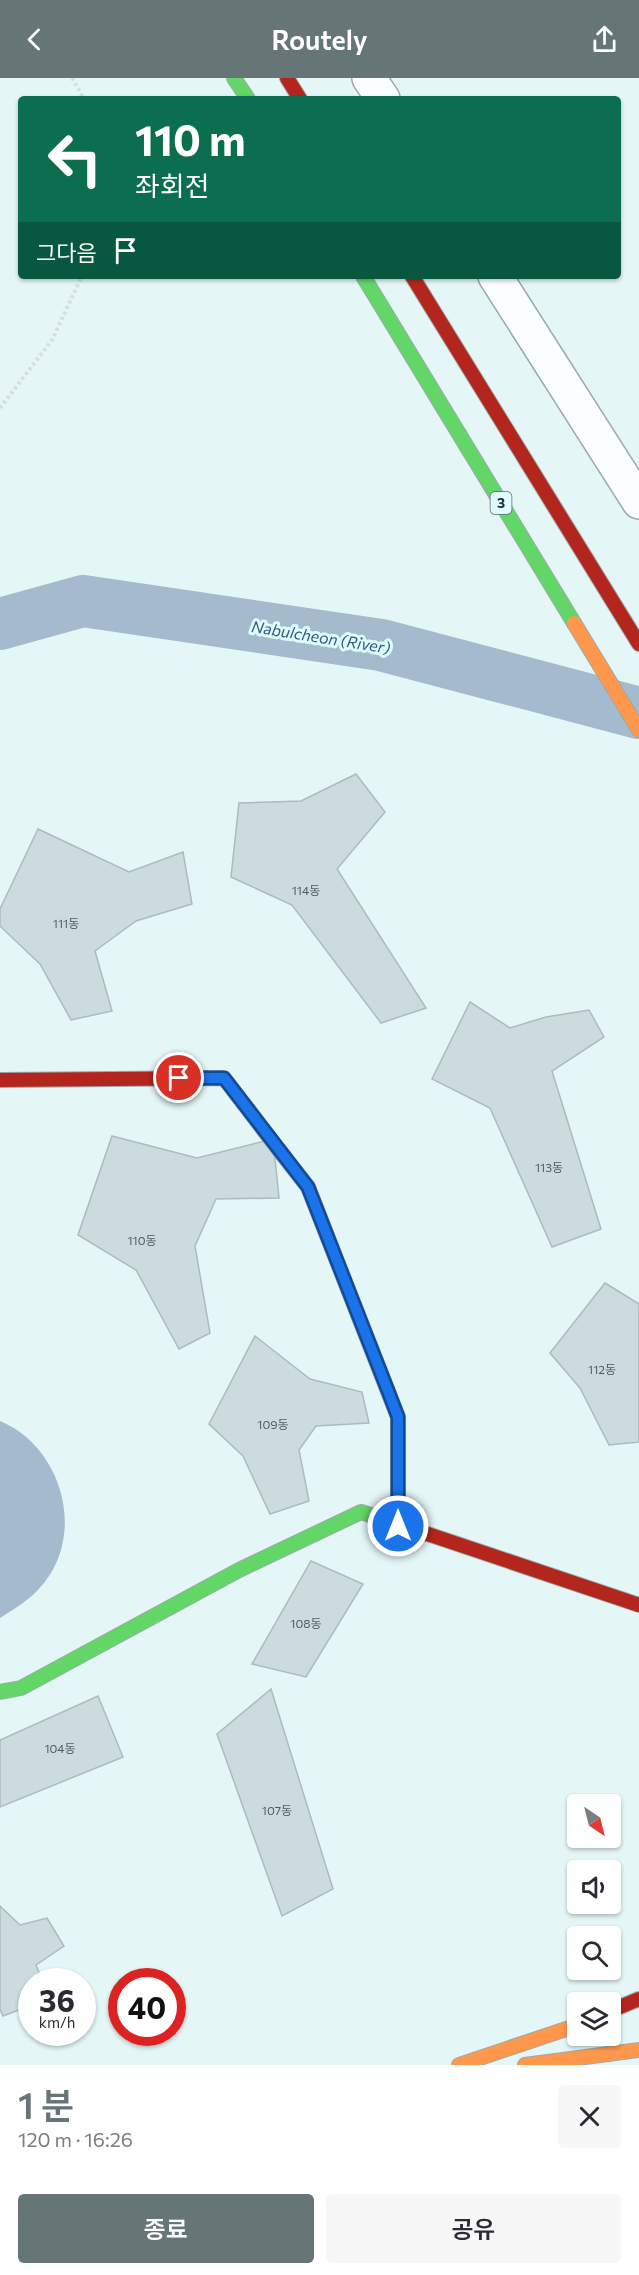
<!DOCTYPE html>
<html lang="ko">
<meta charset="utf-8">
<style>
body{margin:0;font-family:Commissioner,"Noto Sans KR",sans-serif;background:#f7f7f7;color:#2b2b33;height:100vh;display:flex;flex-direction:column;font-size:22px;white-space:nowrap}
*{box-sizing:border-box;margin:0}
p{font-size:20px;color:#7c7c81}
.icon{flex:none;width:33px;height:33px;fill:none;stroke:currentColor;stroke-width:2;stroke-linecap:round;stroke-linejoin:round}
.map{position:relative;height:1987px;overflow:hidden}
.side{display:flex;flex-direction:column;background:#fff;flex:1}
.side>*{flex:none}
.banner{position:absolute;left:18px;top:18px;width:603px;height:183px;border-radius:6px;box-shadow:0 2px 4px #0004;background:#0b6e4f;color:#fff;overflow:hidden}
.needle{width:39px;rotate:145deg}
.buttons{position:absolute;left:567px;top:1716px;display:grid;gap:12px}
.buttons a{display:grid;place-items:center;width:54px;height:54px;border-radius:6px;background:#fff;box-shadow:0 2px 4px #0004;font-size:30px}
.speed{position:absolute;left:18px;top:1890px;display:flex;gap:12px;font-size:30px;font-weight:700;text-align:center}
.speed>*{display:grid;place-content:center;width:78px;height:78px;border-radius:50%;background:#fff;box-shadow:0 2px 4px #0004;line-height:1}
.speed small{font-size:15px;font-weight:400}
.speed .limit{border:9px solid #d22;background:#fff;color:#111}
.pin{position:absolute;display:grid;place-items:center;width:51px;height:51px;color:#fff;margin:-26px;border:3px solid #fff;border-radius:50%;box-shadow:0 2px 6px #0007}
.me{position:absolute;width:66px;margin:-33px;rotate:0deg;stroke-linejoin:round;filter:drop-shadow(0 0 4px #0008)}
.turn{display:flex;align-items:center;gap:21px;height:126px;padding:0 18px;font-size:27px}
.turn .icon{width:78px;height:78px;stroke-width:2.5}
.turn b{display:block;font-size:42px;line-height:51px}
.then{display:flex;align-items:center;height:57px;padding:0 18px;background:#0003;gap:12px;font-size:22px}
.round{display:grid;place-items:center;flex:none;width:63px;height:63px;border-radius:6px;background:#f7f7f7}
.headline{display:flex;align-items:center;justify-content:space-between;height:102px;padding:0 18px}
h1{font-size:36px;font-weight:600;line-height:45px;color:#667576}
.action{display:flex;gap:12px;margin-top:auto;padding:12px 18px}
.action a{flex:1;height:69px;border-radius:6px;background:#667576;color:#fff;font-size:24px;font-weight:600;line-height:69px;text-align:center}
.action a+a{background:#f7f7f7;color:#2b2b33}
header{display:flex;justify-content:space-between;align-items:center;height:78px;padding:0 18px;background:#667576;color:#fff;font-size:27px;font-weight:600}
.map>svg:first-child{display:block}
</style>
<header><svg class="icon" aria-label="back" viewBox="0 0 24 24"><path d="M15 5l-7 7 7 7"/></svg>Routely<svg class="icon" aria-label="share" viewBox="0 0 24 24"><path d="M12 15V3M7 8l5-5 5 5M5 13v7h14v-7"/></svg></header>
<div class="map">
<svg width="639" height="1987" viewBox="0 0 639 1987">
<rect width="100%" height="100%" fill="#e5f6f7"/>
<path fill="#a4bacd" d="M0,1343C58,1367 84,1445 49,1498C36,1518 19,1528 0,1540Z"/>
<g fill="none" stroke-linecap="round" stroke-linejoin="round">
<path stroke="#a4bacd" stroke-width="52" d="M0,546L83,523L381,567L639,635"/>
</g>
<path fill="#ccdbde" stroke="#adbbbe" stroke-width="1.5" d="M356,696L385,734L337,791L426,930L381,945L292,827L231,799L239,725L301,723Z
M38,751L129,794L183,774L192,826L136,843L95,873L112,933L71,942L40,886L0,848V831Z
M470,924L510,950L546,939L589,932L604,959L552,993L601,1151L552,1169L490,1030L432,1001Z
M112,1058L197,1080L273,1061L279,1120L216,1121L195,1168L210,1255L179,1271L136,1192L78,1157Z
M605,1205L639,1226V1364L609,1367L580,1310L550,1275Z
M255,1258L310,1301L362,1314L369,1345L316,1348L299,1372L309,1423L270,1436L243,1378L209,1346Z
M311,1483L363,1506L306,1599L252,1586Z
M271,1611L333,1811L282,1838L217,1656Z
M98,1618L123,1679L0,1729V1662Z
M0,1828L20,1847L47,1840L64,1868L36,1887L43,1904H32V1927L3,1938L0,1931Z"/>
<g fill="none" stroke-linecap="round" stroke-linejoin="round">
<g stroke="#9caaab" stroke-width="36">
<path id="street" d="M369,0L383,21
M495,198L639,424"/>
</g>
<g stroke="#9caaab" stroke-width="16">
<path id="fast" d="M234,0L248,21
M363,198L574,545
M279,1072L308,1109L398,1339V1448
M0,1614L21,1610L239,1492L361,1434L380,1440"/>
</g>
<g stroke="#9caaab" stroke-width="16">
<path id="slow" d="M574,545L639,652
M459,1987L578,1947
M525,1987L639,1972"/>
</g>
<g stroke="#9caaab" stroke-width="16">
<path id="jam" d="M287,0L300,21
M412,198L639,566
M0,1002L224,1000L279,1072
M380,1440L639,1527
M610,1933L639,1921"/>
</g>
<path stroke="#d8dede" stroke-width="4" stroke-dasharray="3 3" stroke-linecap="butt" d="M72,0L84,21
M0,330L52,262L82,198"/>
<use href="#street" stroke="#fbfefe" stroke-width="33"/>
<use href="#fast" stroke="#63d668" stroke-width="14"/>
<use href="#slow" stroke="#ff974d" stroke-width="14"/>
<use href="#jam" stroke="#b3261e" stroke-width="14"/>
</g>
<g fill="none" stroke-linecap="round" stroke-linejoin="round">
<g stroke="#114b97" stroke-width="15">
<path id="route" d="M179,1000H224L308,1109L390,1318L398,1339V1448"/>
</g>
<use href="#route" stroke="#1a73e8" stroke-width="10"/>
</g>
<g text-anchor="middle" stroke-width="6" stroke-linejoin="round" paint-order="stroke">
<g font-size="12" fill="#4e5e5f">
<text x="306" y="817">114동</text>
<text x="66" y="850">111동</text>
<text x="549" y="1094">113동</text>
<text x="142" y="1167">110동</text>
<text x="602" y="1296">112동</text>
<text x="273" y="1351">109동</text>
<text x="306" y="1550">108동</text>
<text x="60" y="1675">104동</text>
<text x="277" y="1737">107동</text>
</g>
<rect fill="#defcfe" stroke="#5a6d6e" stroke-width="1.5" x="490.5" y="414" width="21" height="22" rx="4.5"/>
<g font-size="14" font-weight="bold" fill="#213031">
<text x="501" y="430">3</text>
</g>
<g font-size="16" font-style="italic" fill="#335981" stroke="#defcfe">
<text transform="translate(321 559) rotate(9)" y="6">Nabulcheon (River)</text>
</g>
</g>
</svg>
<div class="buttons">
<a><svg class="needle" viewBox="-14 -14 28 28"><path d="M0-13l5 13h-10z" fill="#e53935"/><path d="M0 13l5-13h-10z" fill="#7c7c81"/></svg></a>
<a><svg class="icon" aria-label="sound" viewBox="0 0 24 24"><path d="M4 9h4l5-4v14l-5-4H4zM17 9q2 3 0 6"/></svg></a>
<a><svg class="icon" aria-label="search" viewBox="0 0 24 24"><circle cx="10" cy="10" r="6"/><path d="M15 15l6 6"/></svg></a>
<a><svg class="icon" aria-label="layers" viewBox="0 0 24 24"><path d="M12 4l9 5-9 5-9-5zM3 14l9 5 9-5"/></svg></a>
</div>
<div class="speed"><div>36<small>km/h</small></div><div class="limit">40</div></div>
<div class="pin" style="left:179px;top:1000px;background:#d93025"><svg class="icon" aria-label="arrive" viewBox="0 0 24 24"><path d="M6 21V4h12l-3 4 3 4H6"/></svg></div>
<svg class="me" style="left:398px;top:1448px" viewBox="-20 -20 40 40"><circle r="17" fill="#1a73e8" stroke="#fff" stroke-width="3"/><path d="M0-11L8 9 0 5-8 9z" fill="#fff"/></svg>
<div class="banner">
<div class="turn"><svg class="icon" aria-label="left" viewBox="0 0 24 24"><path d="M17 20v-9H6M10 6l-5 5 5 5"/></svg><div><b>110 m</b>좌회전</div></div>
<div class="then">그다음<svg class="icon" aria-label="arrive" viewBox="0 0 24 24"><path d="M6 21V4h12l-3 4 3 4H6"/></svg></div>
</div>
</div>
<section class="side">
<div class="headline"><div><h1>1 분</h1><p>120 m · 16:26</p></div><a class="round"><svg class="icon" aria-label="close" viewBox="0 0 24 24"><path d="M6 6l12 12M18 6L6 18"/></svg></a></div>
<div class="action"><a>종료</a><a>공유</a></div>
</section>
